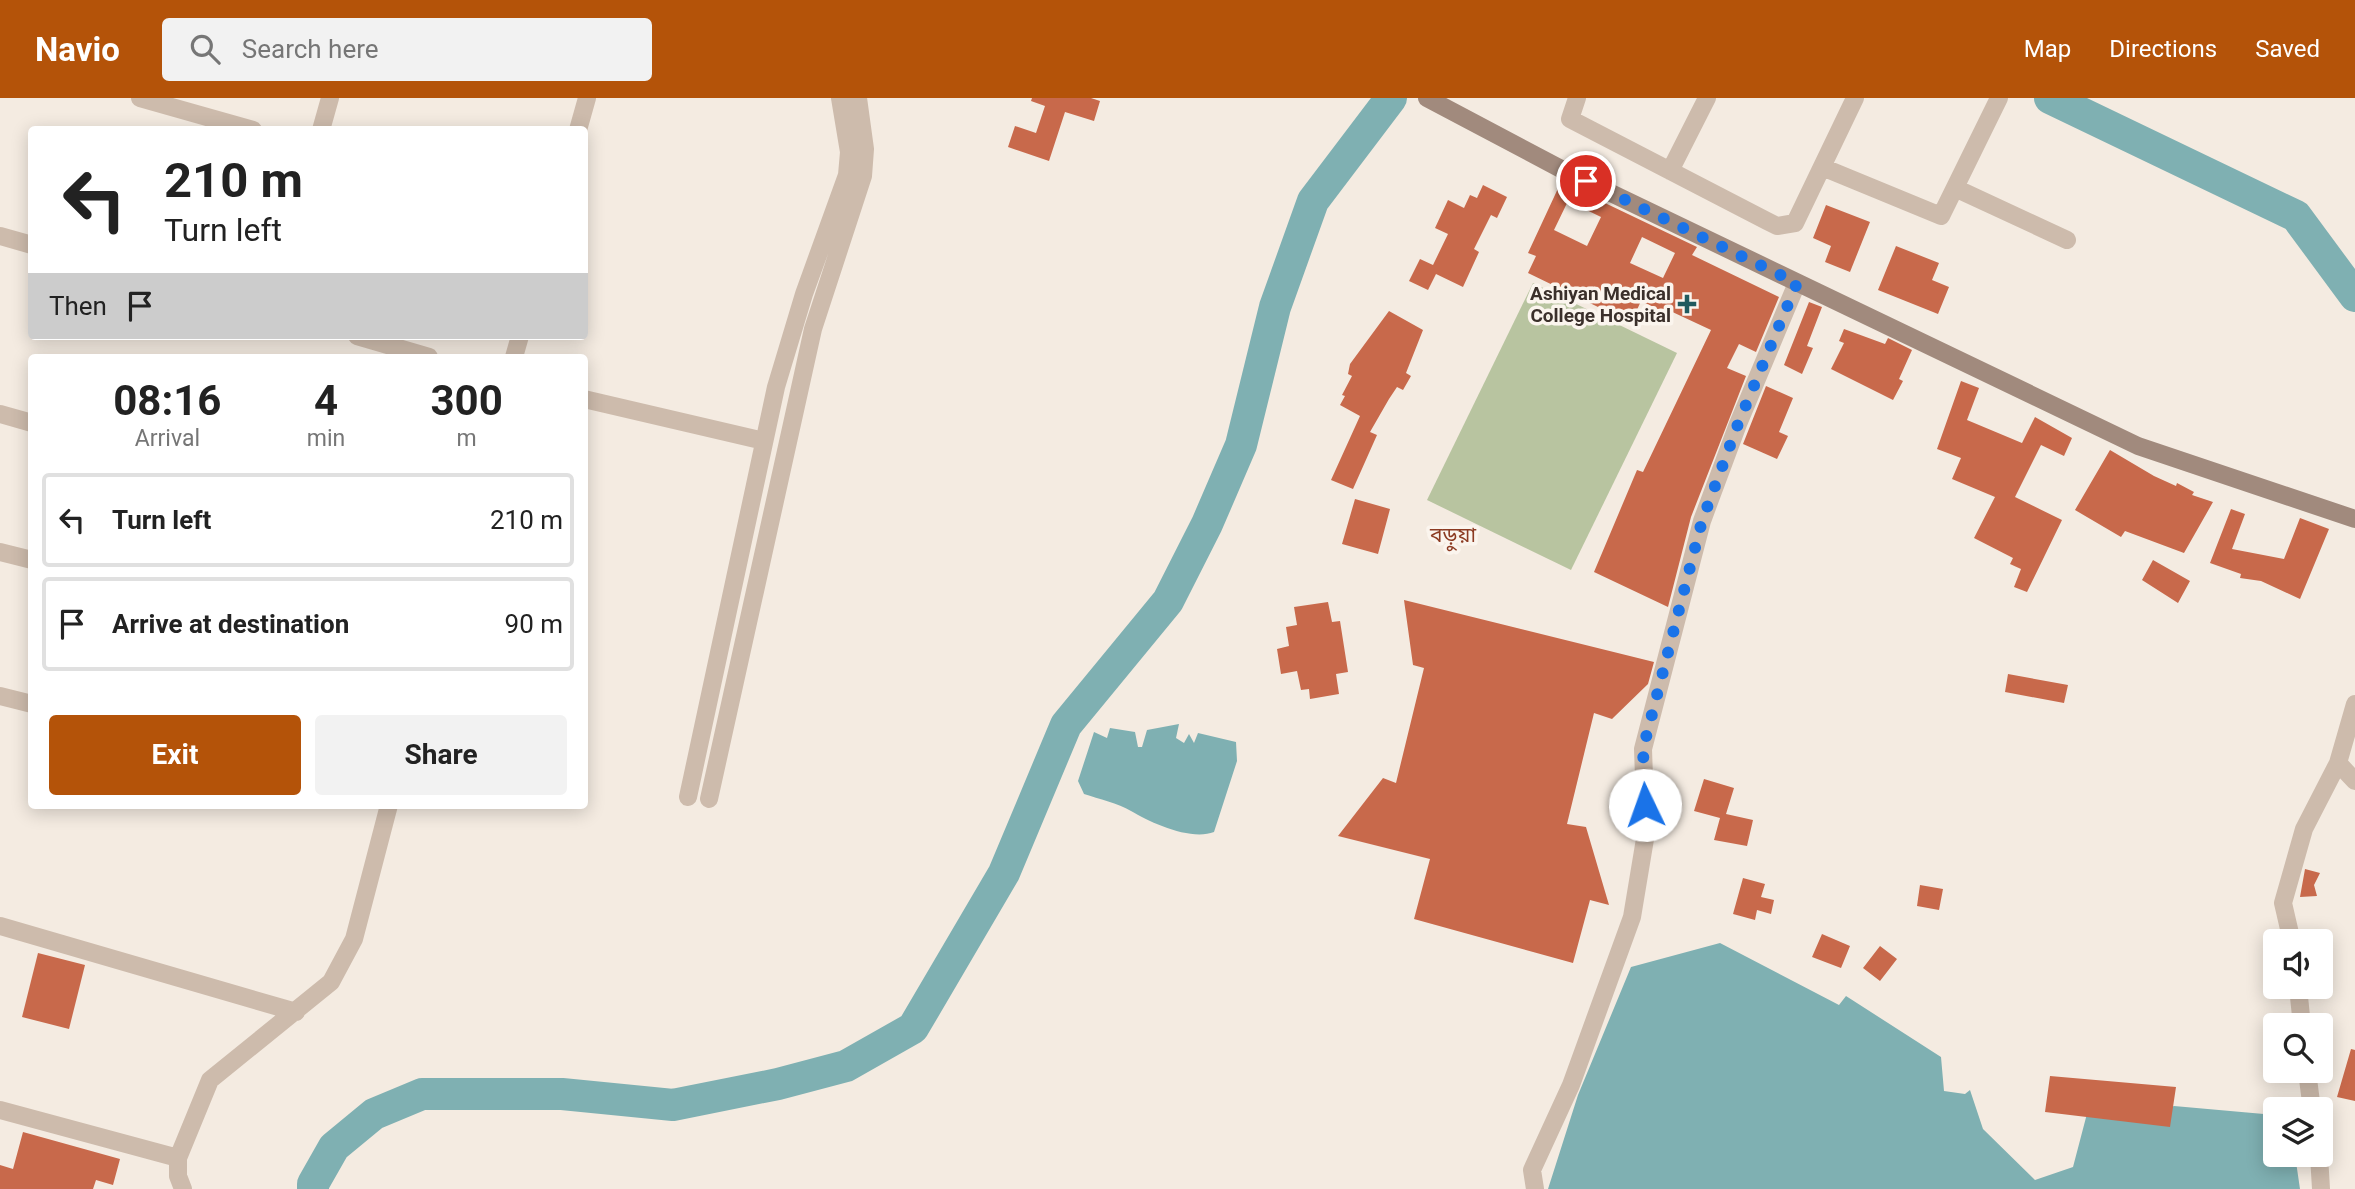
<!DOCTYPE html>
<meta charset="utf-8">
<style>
body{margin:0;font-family:Roboto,"Noto Sans Bengali",sans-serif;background:#f2f2f2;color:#222;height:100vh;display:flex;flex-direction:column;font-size:26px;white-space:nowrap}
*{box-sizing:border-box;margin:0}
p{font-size:23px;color:#767676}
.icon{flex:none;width:38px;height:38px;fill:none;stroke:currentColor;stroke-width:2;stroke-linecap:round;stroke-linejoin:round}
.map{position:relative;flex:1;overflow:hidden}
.side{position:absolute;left:28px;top:256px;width:560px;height:455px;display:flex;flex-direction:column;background:#fff;border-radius:7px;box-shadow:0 4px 18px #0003}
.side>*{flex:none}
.hud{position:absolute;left:28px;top:28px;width:560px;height:214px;border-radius:7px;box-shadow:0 4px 18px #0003;background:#fff;color:#222;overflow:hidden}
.buttons{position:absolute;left:2263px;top:831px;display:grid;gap:14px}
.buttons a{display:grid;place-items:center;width:70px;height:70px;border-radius:7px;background:#fff;box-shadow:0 4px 18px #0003;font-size:35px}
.pin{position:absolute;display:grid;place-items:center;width:60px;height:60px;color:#fff;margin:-30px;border:4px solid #fff;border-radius:50%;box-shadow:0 2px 7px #0007}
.me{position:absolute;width:77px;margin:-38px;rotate:357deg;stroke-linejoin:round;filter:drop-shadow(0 0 5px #0008)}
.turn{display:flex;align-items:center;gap:24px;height:147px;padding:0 21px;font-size:32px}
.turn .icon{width:91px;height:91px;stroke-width:2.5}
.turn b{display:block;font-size:49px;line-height:60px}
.then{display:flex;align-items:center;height:66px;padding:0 21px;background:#0003;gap:14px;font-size:26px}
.eta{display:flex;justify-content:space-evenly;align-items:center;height:119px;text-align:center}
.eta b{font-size:42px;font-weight:700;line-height:49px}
.cta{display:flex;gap:14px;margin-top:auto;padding:14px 21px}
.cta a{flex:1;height:80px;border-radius:7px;background:#b45309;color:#fff;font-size:28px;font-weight:700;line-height:80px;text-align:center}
.cta a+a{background:#f2f2f2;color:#222}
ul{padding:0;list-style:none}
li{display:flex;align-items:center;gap:21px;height:94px;margin:0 14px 10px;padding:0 7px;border:4px solid #e0e0e0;border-radius:7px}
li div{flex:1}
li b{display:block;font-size:26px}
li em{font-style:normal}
header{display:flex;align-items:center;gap:42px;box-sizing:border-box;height:98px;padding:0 35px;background:#b45309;color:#fff}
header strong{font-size:33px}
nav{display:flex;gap:38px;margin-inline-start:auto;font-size:24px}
.search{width:490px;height:63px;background:#f2f2f2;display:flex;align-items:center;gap:18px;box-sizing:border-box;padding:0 24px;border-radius:7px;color:#767676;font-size:26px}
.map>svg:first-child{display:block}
</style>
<header>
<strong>Navio</strong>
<div class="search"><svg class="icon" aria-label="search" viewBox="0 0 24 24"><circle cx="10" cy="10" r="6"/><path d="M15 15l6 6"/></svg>Search here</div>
<nav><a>Map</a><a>Directions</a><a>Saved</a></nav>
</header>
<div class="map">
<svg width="2355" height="1091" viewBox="0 0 2355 1091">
<rect width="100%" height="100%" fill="#f4ebe1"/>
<path fill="#b8c4a0" d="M1533,185L1677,255L1571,472L1427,402Z"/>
<path fill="#7fb0b2" d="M1179,626L1176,640L1184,645L1189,636L1194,645L1198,635L1236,644L1237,663L1214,734C1191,743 1151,725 1131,713C1118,705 1099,701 1084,696L1078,683L1094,634L1107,640L1110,630L1135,634L1138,649H1142L1147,632Z
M1720,845L1839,907L1846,898L1941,959L1944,993L1965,996L1970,992L1983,1031L2035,1082L2073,1069L2089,1008L2157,1014L2174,1008L2275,1017V1057H2295L2300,1091H1548L1578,997L1631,869Z"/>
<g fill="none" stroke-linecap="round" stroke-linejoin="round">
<path stroke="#7fb0b2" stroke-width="32" d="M2050,0L2296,118L2355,198
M313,1091V1086L334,1049L374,1016L422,996H562L673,1007L778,986L846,968L913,930L1004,775L1066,627L1168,503L1207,426L1241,347L1275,209L1313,103L1391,0"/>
</g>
<path fill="#c8694b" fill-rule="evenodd" d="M1032,0H1091L1100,3L1094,23L1065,14L1049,63L1008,49L1015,28L1036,35L1045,8L1031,3Z
M1561,84L1697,149L1692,157L1779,199L1756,254L1739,246L1727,270L1746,278L1691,419L1668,509L1594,474L1637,372L1643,374L1711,232L1666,211L1664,214L1641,203L1631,225L1528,175L1536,158L1528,155ZM1568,103L1601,119L1587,148L1554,132ZM1642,139L1675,155L1663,180L1630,165Z
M1483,87L1507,99L1497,120L1491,117L1474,151L1479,154L1463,189L1436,176L1428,192L1409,183L1420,161L1433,167L1448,136L1435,130L1448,102L1464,110L1470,97L1477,100Z
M1826,107L1870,124L1850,174L1825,164L1831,148L1813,140Z
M1896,148L1939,165L1932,182L1949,189L1938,216L1878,192Z
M1809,204L1822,209L1807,248L1813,250L1802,276L1784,267Z
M1389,213L1423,232L1406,275L1411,278L1403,292L1397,289L1389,301L1370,334L1377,337L1353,391L1331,382L1360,318L1340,307L1345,298L1342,297L1352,278L1348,276L1350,266Z
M1844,231L1885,246L1888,240L1912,252L1899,281L1903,283L1893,302L1831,271L1844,245L1839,243Z
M1961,283L1979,290L1967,322L2022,345L2035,319L2072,340L2064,358L2041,347L2015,399L2062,422L2027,494L2014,489L2021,471L2010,466L2013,460L1974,440L1995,399L1952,381L1961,360L1937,351Z
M1766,288L1793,300L1779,334L1788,338L1777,361L1743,346Z
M2110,352L2154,378L2176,388L2177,385L2194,394L2192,397L2213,404L2184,455L2125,433L2121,439L2075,412Z
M1355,401L1390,411L1378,456L1342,446Z
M2231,411L2245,416L2232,451L2284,461L2300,420L2329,431L2300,501L2261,483L2240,480L2241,476L2210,465Z
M2153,462L2190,483L2178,505L2142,482Z
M1404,502L1654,564L1648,586L1612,621L1594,615L1567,726L1586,729L1609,807L1590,802L1573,865L1414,821L1430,761L1338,738L1383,680L1396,685L1424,570L1413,567Z
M1328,504L1332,524L1340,523L1348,574L1336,576L1339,596L1310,601L1309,591L1301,592L1297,573L1281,576L1277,551L1289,548L1286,529L1297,527L1294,509Z
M2008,576L2068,587L2064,605L2005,594Z
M1704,681L1734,690L1726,716L1753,722L1747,748L1714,742L1720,720L1694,713Z
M2305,771L2320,775L2314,787L2317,798L2300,799Z
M1743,780L1765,786L1761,799L1774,802L1771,816L1757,812L1755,822L1733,816Z
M1920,787L1943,791L1939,812L1917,808Z
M1822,836L1850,848L1841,870L1812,859Z
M1880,848L1897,861L1880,883L1863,870Z
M38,855L85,867L69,931L22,919Z
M2351,951L2355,952V1003L2337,999Z
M2050,978L2176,989L2170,1029L2045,1014Z
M23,1034L120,1061L113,1087L96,1082L93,1091H0V1067L13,1071Z"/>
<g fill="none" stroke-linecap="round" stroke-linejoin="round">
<path stroke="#cdbbac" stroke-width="18" d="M140,0L253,32
M1577,0L1570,21L1767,123L1777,128L1795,125L1855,0
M321,32L330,0
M578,32L587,0
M1822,69L1941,118L1999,0
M1670,73L1707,0
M1955,90L2067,142
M0,138L32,147
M357,238L429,259
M514,259L520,238
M584,301L764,343
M0,316L32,325
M0,454L32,462
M0,598L32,606
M2338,665L2355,683
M688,699L776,289L804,196L847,77L849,54L840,0
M709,701L813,231L863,78L865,51L858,0
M0,828L296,914
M2292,844L2283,805L2304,731L2338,665L2355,606
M2298,889L2302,928
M2307,973L2312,1012
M0,1012L178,1060
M2319,1057L2321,1091
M183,1091L178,1078V1060L210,982L331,884L354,841L389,707
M1535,1091L1532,1072L1571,987L1632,819L1646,735L1643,651L1702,423L1738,326L1797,185"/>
<path stroke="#a18a7d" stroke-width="18" d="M1427,0L1563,72L2138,348L2355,421"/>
</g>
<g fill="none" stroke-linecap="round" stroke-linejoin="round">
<path stroke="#1a73e8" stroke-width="12" stroke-dasharray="0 21.6" d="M1586,83L1797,185L1738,326L1702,423L1643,651L1645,707"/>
</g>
<path fill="#1f5a5e" stroke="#fbf5ee" stroke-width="2.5" d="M1683.5 195.5h7v7h7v7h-7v7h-7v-7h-7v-7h7z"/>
<g text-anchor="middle" stroke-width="7" stroke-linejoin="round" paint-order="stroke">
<g font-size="19" font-weight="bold" fill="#3b302b" stroke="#fbf5ee" text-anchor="end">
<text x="1671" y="202">Ashiyan Medical<tspan x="1671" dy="22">College Hospital</tspan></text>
</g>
<g font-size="21" fill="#8c3b22" stroke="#fbf5ee">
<text x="1453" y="444">বড়ুয়া</text>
</g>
</g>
</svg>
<div class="buttons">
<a><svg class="icon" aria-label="sound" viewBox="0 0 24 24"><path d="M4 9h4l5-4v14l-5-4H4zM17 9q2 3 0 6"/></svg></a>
<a><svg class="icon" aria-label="search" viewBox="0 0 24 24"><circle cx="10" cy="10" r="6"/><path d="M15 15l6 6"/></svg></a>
<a><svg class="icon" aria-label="layers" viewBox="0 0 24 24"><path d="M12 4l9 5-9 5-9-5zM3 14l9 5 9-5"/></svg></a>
</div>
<div class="pin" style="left:1586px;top:83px;background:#d93025"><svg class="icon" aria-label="arrive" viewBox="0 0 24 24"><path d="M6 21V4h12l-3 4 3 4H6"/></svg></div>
<svg class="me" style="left:1645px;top:707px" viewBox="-20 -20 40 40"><circle r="19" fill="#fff"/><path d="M0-13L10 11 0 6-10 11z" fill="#1a73e8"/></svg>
<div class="hud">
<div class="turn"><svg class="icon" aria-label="left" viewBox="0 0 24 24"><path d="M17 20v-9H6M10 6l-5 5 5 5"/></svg><div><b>210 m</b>Turn left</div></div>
<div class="then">Then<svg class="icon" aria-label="arrive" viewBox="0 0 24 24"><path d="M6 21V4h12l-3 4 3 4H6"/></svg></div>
</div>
<section class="side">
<div class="eta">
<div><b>08:16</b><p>Arrival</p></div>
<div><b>4</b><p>min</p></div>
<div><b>300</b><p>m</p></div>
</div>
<ul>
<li><svg class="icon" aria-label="left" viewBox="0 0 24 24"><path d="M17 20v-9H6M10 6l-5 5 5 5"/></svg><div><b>Turn left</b></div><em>210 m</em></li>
<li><svg class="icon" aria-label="arrive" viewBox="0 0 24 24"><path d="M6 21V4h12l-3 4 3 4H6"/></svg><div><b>Arrive at destination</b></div><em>90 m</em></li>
</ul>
<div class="cta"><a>Exit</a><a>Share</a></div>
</section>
</div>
